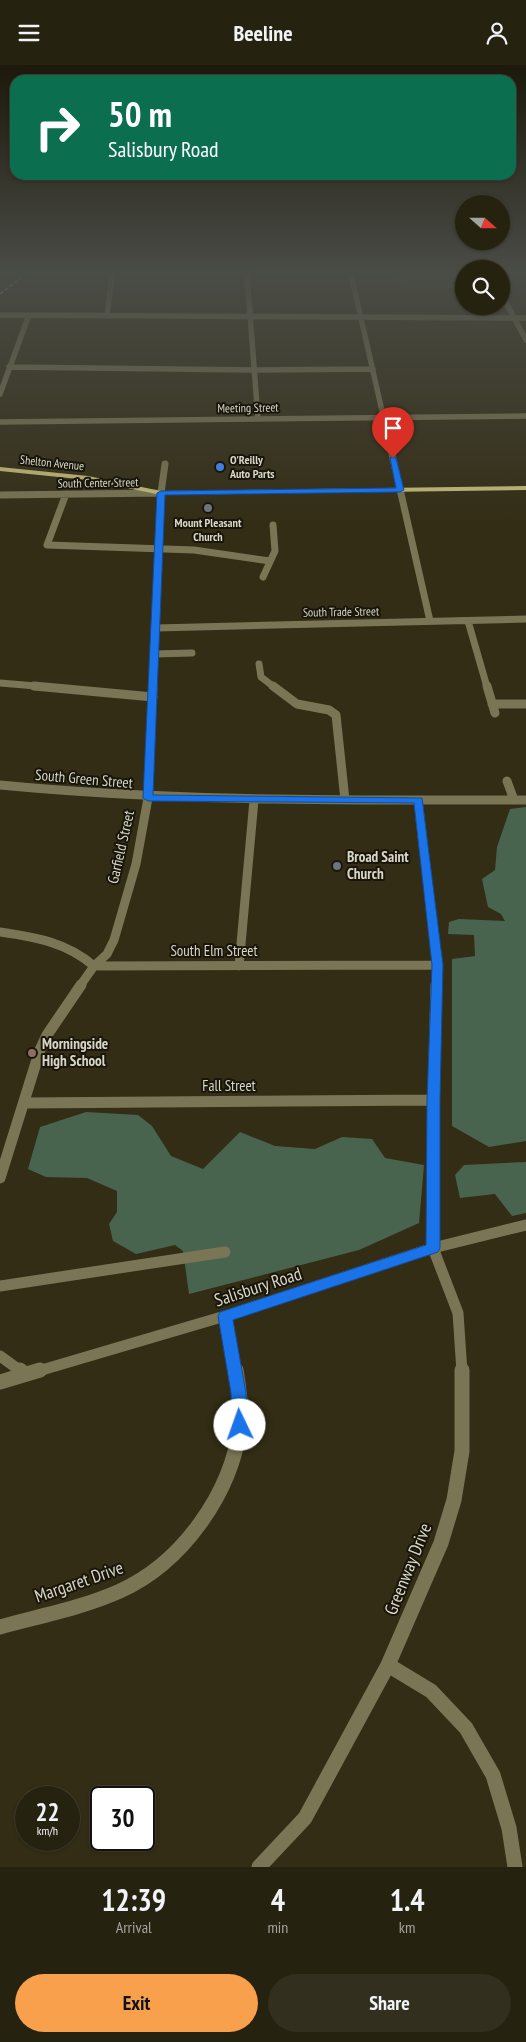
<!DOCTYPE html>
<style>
body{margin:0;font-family:"PT Sans Narrow",sans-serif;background:#322f1e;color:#f1f3f6;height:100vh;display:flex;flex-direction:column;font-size:19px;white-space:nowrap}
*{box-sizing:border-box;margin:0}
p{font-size:16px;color:#a4a49f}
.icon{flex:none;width:28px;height:28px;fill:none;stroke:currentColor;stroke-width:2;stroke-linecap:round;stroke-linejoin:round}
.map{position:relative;height:1802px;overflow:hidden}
.details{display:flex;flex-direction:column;background:#262210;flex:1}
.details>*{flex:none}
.top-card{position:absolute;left:10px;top:10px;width:506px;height:105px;border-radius:15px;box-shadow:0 1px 4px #0004,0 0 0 1px #423f30;background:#0b6e4f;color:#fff;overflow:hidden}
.needle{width:32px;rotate:111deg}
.controls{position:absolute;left:455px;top:130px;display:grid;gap:10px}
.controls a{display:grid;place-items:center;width:55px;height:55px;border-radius:50%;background:#262210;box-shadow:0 1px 4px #0004,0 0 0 1px #423f30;font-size:25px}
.speed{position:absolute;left:15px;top:1721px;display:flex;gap:10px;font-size:25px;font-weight:700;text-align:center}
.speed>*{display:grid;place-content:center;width:65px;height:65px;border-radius:50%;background:#262210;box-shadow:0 1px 4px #0004,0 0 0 1px #423f30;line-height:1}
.speed small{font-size:12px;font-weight:400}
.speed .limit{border:2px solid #111;border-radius:8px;background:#fff;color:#111}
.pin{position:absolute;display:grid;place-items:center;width:42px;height:42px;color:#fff;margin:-51px -21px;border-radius:50% 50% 50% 0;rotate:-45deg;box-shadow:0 0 5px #0007}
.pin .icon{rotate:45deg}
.me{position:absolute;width:55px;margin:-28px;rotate:357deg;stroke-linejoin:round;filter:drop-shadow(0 0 4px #0008)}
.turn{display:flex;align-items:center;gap:18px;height:105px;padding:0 15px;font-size:22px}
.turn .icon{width:65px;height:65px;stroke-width:2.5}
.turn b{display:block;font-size:35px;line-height:42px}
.eta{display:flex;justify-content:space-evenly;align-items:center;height:85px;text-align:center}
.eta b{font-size:30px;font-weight:800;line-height:35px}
.cta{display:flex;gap:10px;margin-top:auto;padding:10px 15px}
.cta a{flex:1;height:58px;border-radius:30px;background:#f9a04c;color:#111;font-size:20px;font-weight:800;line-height:58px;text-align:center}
.cta a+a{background:#322f1e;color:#f1f3f6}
header{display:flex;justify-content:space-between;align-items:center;height:65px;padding:0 15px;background:#262210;font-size:22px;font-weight:800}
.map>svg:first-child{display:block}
</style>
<header><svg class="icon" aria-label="menu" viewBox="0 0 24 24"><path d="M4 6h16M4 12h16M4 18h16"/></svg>Beeline<svg class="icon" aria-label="person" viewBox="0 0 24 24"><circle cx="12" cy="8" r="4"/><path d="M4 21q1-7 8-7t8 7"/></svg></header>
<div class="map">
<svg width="526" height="1802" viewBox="0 0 526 1802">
<rect width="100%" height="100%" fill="#332d15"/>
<path fill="#384f3e" d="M387,209H446L454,223H406L400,215L388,214Z"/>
<path fill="#48644f" d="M526,742V1076L489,1082L452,1061V894L475,891L474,870L448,869L449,857L459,854L505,856L501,849L488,842L482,814L495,805L497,782L510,744Z
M86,1047L138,1050L152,1061L171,1091L203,1104L240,1067L275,1081L315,1084L342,1072L372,1074L385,1093L424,1100L419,1158L359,1185L189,1229L183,1186L175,1180L136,1189L113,1176L109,1159L117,1147V1126L87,1113L46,1112L28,1104L40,1062Z
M526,1097V1148L512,1151L495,1129L460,1133L455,1110L464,1100Z"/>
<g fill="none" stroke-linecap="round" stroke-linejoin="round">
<path stroke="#7a7655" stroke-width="5.5" d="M247,209L258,354
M351,209L392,390
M501,228L526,275
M0,250L526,253
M107,251L112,209
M9,302L254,305L373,304
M0,329L29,250
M0,357L526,351"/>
<path stroke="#7a7655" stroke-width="7" d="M392,389L430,556
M66,429L47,480L194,485L270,496
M0,430L161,428
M263,512L275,486L273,460
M468,556L487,622
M156,563L526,554
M154,589L192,588
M259,599L261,612L274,622
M0,618L48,622
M153,622L161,428L165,399"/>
<path stroke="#7a7655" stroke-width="9" d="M34,621L153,632
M273,621L297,639L329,645L336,650L345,735
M487,621L495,648
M492,639H526
M507,716L514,735
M0,720C175,737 350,735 526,735
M418,735L437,900L436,921
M0,867C35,872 66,877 94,901L437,900
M239,901L254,735
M80,921L94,901L107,889L114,875L136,799L148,733L153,621"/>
<path stroke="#7a7655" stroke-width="11" d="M436,920L433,1035V1183L458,1248L462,1307
M24,1038L433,1035
M0,1113L40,985L47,970L81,920
M0,1221L225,1187
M225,1251L236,1307
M0,1291L22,1307"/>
<path stroke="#7a7655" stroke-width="15" d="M20,1305L25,1309
M0,1562C40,1551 82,1543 120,1526C182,1498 231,1429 240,1362C242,1343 239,1324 236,1305
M388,1600L431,1626L466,1663L493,1710L509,1763L515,1802
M259,1802L305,1753L388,1600L441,1478L454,1435L462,1386V1305"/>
<path stroke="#7a7655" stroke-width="11" d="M35,1307L225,1251L433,1183L526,1160"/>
<path stroke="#7a7655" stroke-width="15" d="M0,1317L40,1305"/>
<path fill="#c8bf79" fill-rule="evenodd" d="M0,402L88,411L161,426L526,421V425L161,430L88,415L0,406Z"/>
<path stroke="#c1bdad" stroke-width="2" stroke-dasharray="4 2" stroke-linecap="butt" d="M0,229L26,209"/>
</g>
<linearGradient id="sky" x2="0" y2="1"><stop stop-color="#1c190c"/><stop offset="0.45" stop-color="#4a4c46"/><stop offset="1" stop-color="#4a4c46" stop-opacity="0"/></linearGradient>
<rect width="526" height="461" fill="url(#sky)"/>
<path fill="#1a73e8" stroke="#114b97" d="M393,391L396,393L404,425L400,427L165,430L153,730L422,733L443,900L440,1035V1183L438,1187L233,1255L246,1328L248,1360L245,1364L240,1366L235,1364L232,1360L231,1328L218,1251L220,1247L426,1180L427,1035L432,900L414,738L148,736L143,733L157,428L161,426L396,423L390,393Z"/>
<circle fill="#3f7fe0" stroke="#18160b" stroke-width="2" cx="220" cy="402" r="5"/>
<g fill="#6b7280" stroke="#18160b" stroke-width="2">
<circle cx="208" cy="443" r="5"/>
<circle cx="337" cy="801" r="5"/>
</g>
<circle fill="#8d6e63" stroke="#18160b" stroke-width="2" cx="32" cy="988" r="5"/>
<g text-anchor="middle" stroke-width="4" stroke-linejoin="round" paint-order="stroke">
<g font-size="12" fill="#d9d6c7" stroke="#18160b">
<text transform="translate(248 343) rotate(-1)" y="4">Meeting Street</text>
<text transform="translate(52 398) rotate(6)" y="4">Shelton Avenue</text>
<text transform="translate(98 418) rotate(-1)" y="4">South Center Street</text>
<text transform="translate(341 547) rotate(-1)" y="4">South Trade Street</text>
</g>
<g font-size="12" font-weight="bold" fill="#d9d6c7" stroke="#18160b" text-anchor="start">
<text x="230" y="399">O'Reilly<tspan x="230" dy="14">Auto Parts</tspan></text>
<text x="208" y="462" text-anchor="middle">Mount Pleasant<tspan x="208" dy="14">Church</tspan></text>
</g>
<g font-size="15" fill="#d9d6c7" stroke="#18160b">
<text transform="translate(84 714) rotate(5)" y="5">South Green Street</text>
<text transform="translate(121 782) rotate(-77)" y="5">Garfield Street</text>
<text x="214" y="891">South Elm Street</text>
<text x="229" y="1026">Fall Street</text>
</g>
<g font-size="15" font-weight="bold" fill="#d9d6c7" stroke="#18160b" text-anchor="start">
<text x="347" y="797">Broad Saint<tspan x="347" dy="17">Church</tspan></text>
<text x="42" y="984">Morningside<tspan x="42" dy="17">High School</tspan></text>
</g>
<g font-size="18" fill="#d9d6c7" stroke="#18160b">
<text transform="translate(258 1222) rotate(-18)" y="6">Salisbury Road</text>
<text transform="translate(408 1504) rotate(-68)" y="6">Greenway Drive</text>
<text transform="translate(79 1517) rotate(-19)" y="6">Margaret Drive</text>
</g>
</g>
</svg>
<div class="controls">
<a><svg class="needle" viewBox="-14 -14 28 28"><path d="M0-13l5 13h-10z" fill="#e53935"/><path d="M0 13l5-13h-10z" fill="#a4a49f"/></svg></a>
<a><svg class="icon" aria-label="search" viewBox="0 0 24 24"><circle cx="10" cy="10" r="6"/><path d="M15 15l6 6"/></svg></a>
</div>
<div class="speed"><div>22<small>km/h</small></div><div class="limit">30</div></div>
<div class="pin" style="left:393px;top:393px;background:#d93025"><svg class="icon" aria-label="arrive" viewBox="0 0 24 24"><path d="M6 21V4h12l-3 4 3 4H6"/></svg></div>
<svg class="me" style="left:240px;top:1360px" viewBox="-20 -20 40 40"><circle r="19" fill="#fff"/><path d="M0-13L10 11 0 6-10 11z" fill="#1a73e8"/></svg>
<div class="top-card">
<div class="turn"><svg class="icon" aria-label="right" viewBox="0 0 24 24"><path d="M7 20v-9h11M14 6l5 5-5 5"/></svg><div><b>50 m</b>Salisbury Road</div></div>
</div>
</div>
<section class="details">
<div class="eta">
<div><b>12:39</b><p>Arrival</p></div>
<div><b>4</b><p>min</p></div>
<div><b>1.4</b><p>km</p></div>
</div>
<div class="cta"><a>Exit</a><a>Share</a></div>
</section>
